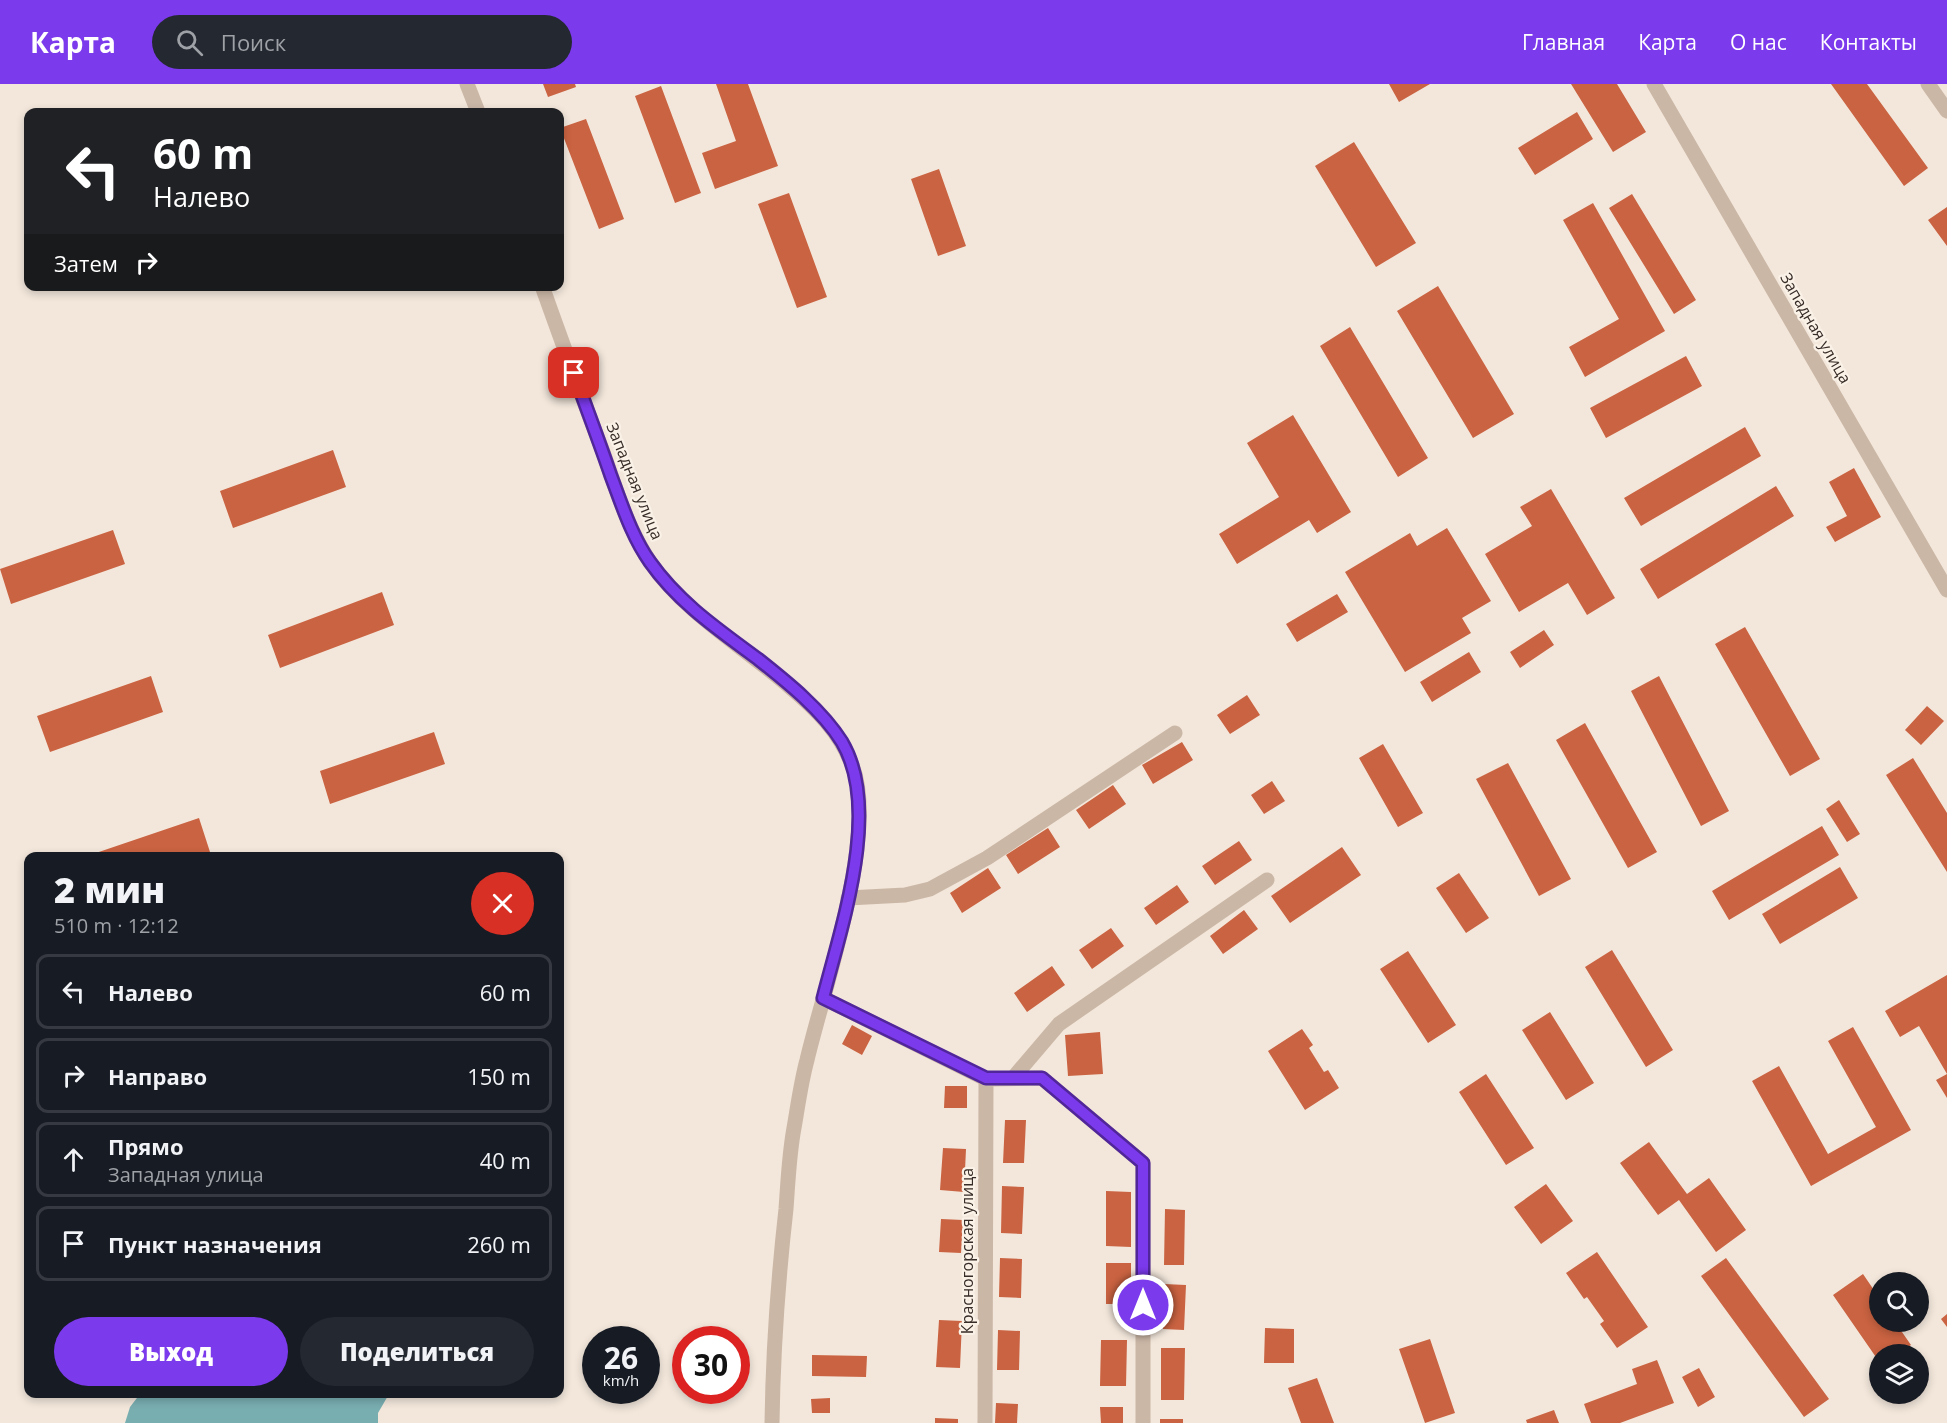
<!DOCTYPE html>
<html lang="ru">
<meta charset="utf-8">
<style>
body{margin:0;font-family:"Open Sans",sans-serif;background:#242831;color:#f1f3f6;height:100vh;display:flex;flex-direction:column;font-size:22px;white-space:nowrap}
*{box-sizing:border-box;margin:0}
p{font-size:20px;color:#9ea1a6}
.icon{flex:none;width:33px;height:33px;fill:none;stroke:currentColor;stroke-width:2;stroke-linecap:round;stroke-linejoin:round}
.map{position:relative;flex:1;overflow:hidden}
.drawer{position:absolute;left:24px;top:768px;width:540px;height:546px;display:flex;flex-direction:column;background:#171b24;border-radius:12px;box-shadow:0 3px 9px #0003}
.drawer>*{flex:none}
.banner{position:absolute;left:24px;top:24px;width:540px;height:183px;border-radius:12px;box-shadow:0 3px 9px #0003;background:#202124;color:#fff;overflow:hidden}
.tools{position:absolute;left:1869px;top:1188px;display:grid;gap:12px}
.tools a{display:grid;place-items:center;width:60px;height:60px;border-radius:50%;background:#171b24;box-shadow:0 3px 9px #0003;font-size:30px}
.speed{position:absolute;left:582px;top:1242px;display:flex;gap:12px;font-size:30px;font-weight:700;text-align:center}
.speed>*{display:grid;place-content:center;width:78px;height:78px;border-radius:50%;background:#171b24;box-shadow:0 3px 9px #0003;line-height:1}
.speed small{font-size:15px;font-weight:400}
.speed .limit{border:9px solid #d22;background:#fff;color:#111}
.pin{position:absolute;display:grid;place-items:center;width:51px;height:51px;color:#fff;margin:-26px;border-radius:12px;box-shadow:0 3px 9px #0006}
.me{position:absolute;width:66px;margin:-33px;rotate:0deg;stroke-linejoin:round;filter:drop-shadow(0 0 4px #0008)}
.turn{display:flex;align-items:center;gap:21px;height:126px;padding:0 30px;font-size:27px}
.turn .icon{width:78px;height:78px;stroke-width:2.5}
.turn b{display:block;font-size:42px;line-height:51px}
.then{display:flex;align-items:center;height:57px;padding:0 30px;background:#0003;gap:12px;font-size:22px}
.round{display:grid;place-items:center;flex:none;width:63px;height:63px;border-radius:32px;background:#242831}
.summary{display:flex;align-items:center;justify-content:space-between;height:102px;padding:0 30px}
h1{font-size:36px;font-weight:800;line-height:45px}
.action{display:flex;gap:12px;margin-top:auto;padding:12px 30px}
.action a{flex:1;height:69px;border-radius:36px;background:#7c3aed;color:#fff;font-size:24px;font-weight:800;line-height:69px;text-align:center}
.action a+a{background:#242831;color:#f1f3f6}
ul{padding:0;list-style:none}
li{display:flex;align-items:center;gap:18px;height:75px;margin:0 12px 9px;padding:0 18px;border:3px solid #363941;border-radius:12px}
li div{flex:1}
li b{display:block;font-size:22px}
li em{font-style:normal}
header{display:flex;align-items:center;gap:36px;box-sizing:border-box;height:84px;padding:0 30px;background:#7c3aed;color:#fff}
header strong{font-size:28px}
nav{display:flex;gap:33px;margin-inline-start:auto;font-size:21px}
.search{width:420px;height:54px;background:#242831;display:flex;align-items:center;gap:15px;box-sizing:border-box;padding:0 21px;border-radius:33px;color:#9ea1a6;font-size:22px}
.map>svg:first-child{display:block}
</style>
<header>
<strong>Карта</strong>
<div class="search"><svg class="icon" aria-label="search" viewBox="0 0 24 24"><circle cx="10" cy="10" r="6"/><path d="M15 15l6 6"/></svg>Поиск</div>
<nav><a>Главная</a><a>Карта</a><a>О нас</a><a>Контакты</a></nav>
</header>
<div class="map">
<svg width="1947" height="1339" viewBox="0 0 1947 1339">
<rect width="100%" height="100%" fill="#f3e7db"/>
<path fill="#79aeb1" d="M140,1310H389L378,1329V1339H125L130,1323Z"/>
<path fill="#ca6341" d="M543,0H575L576,3L548,13Z
M716,0H748L778,82L715,105L702,69L736,57Z
M1389,0H1430L1399,18Z
M1571,0H1617L1646,48L1613,68Z
M1831,0H1867L1928,84L1904,102Z
M661,2L701,109L675,119L635,12Z
M1577,28L1593,55L1535,91L1518,64Z
M586,35L624,135L599,145L560,44Z
M1354,58L1416,159L1376,183L1315,82Z
M939,85L966,162L938,172L911,95Z
M789,109L827,213L797,224L758,120Z
M1632,110L1696,216L1674,230L1609,124Z
M1593,119L1665,247L1585,293L1569,263L1619,235L1563,136Z
M1947,123V162L1928,136Z
M1438,202L1514,330L1473,354L1397,227Z
M1350,243L1428,374L1398,393L1320,262Z
M1686,272L1702,302L1606,354L1590,324Z
M1293,331L1351,428L1317,449L1309,436L1237,480L1219,450L1279,413L1247,359Z
M1745,343L1761,372L1641,442L1624,414Z
M333,366L346,403L233,444L220,407Z
M1854,384L1881,433L1835,458L1826,443L1847,432L1829,398Z
M1776,402L1794,432L1658,515L1640,485Z
M1551,405L1615,514L1587,531L1568,499L1519,528L1485,470L1532,442L1520,423Z
M1447,444L1491,517L1462,534L1471,549L1405,588L1345,488L1410,449L1417,462Z
M113,446L125,480L11,520L0,485Z
M382,508L394,541L280,584L268,551Z
M1337,510L1348,528L1297,558L1286,540Z
M1745,543L1820,675L1790,692L1715,560Z
M1544,546L1554,561L1520,584L1510,568Z
M1469,568L1481,588L1432,618L1420,598Z
M151,592L163,628L50,668L37,632Z
M1659,592L1729,727L1701,742L1631,607Z
M1247,611L1260,631L1230,650L1217,631Z
M1927,622L1944,637L1921,661L1905,646Z
M1585,639L1657,768L1628,784L1556,656Z
M434,648L445,680L330,720L320,687Z
M1182,658L1193,676L1153,700L1142,681Z
M1383,660L1423,729L1398,743L1359,674Z
M1913,674L1947,729V788L1886,691Z
M1508,679L1571,795L1539,812L1476,695Z
M1272,697L1285,717L1264,730L1251,711Z
M1113,701L1126,720L1089,745L1076,726Z
M1839,716L1860,750L1847,758L1826,725Z
M199,734L210,768L197,772H87Z
M1822,742L1839,771L1729,836L1712,807Z
M1048,744L1060,763L1018,790L1006,771Z
M1239,757L1252,776L1215,801L1202,782Z
M1342,763L1361,791L1290,839L1271,812Z
M1840,783L1858,814L1780,860L1762,830Z
M988,784L1001,804L962,829L950,809Z
M1459,789L1489,834L1466,849L1436,804Z
M1177,801L1189,818L1156,841L1144,824Z
M1244,826L1258,845L1223,870L1210,852Z
M1111,844L1124,862L1092,885L1079,866Z
M1612,866L1673,966L1646,983L1585,883Z
M1408,867L1456,941L1428,959L1380,885Z
M1052,882L1065,901L1027,928L1014,909Z
M1947,891V1014L1936,996L1947,990L1919,942L1900,953L1885,927Z
M1550,928L1594,999L1566,1016L1522,946Z
M852,941L872,952L862,971L842,960Z
M1853,943L1911,1046L1811,1102L1752,997L1779,982L1828,1070L1876,1043L1828,957Z
M1302,945L1313,961L1309,964L1324,988L1328,986L1339,1004L1305,1026L1268,967Z
M1100,948L1103,990L1068,992L1065,951Z
M1486,990L1534,1064L1506,1081L1459,1008Z
M945,1002H967V1024H944Z
M1005,1036H1026L1024,1079H1003Z
M1649,1058L1687,1110L1709,1094L1746,1146L1716,1168L1679,1116L1658,1131L1620,1079Z
M943,1064L966,1065L964,1108L940,1106Z
M1546,1100L1573,1137L1541,1160L1514,1123Z
M1002,1102L1024,1103L1022,1150L1001,1149Z
M1106,1107L1131,1108V1163L1106,1162Z
M1165,1125L1185,1126L1184,1181H1164Z
M941,1135L963,1136L961,1169L939,1168Z
M1597,1168L1648,1243L1617,1264L1600,1240L1604,1237L1587,1213L1584,1215L1566,1189Z
M1000,1174L1022,1175L1021,1214L999,1213Z
M1726,1174L1829,1315L1804,1333L1701,1192Z
M1106,1179H1131V1220H1106Z
M1863,1190L1880,1215V1238H1895L1911,1261L1897,1270H1880V1279L1833,1211Z
M1164,1200L1186,1201L1184,1246L1163,1245Z
M1947,1230V1243L1941,1235Z
M939,1236L962,1237L960,1284L936,1283Z
M1265,1244L1294,1245V1279H1264Z
M998,1246L1020,1247L1019,1286H997Z
M1430,1255L1455,1329L1425,1339L1399,1265Z
M1101,1256H1127L1126,1302H1100Z
M1161,1264H1185L1184,1316H1161Z
M812,1271L867,1272L866,1293L812,1292Z
M1657,1276L1674,1319L1620,1339H1591L1584,1320L1637,1300L1632,1285Z
M1699,1284L1715,1313L1698,1323L1682,1293Z
M1317,1294L1334,1339H1301L1288,1304Z
M830,1314V1329H812L811,1315Z
M996,1319L1018,1320L1017,1339H995Z
M1100,1323H1123V1339H1101Z
M1554,1326L1559,1339H1527L1526,1336Z
M935,1334L958,1335V1339H935Z
M1160,1335H1183V1339H1160Z"/>
<g fill="none" stroke-linecap="round" stroke-linejoin="round">
<path stroke="#cbb7a6" stroke-width="15" d="M467,0L478,28
M1654,0L1947,506
M1928,0L1947,27
M542,202C562,258 582,313 603,368C616,405 628,445 650,478C686,530 743,562 790,603C816,625 840,648 852,681C879,749 824,903 807,976C801,998 798,1021 794,1044C789,1071 788,1098 786,1125C778,1196 773,1268 772,1339
M848,814L905,811L930,805L987,774L1175,649
M823,914L986,995L1042,994L1143,1079V1339
M1013,994L1059,940L1267,796
M985,1339L986,995"/>
</g>
<g fill="none" stroke-linecap="round" stroke-linejoin="round">
<g stroke="#51269a" stroke-width="15">
<path id="route" d="M574,289C586,323 599,357 611,392C622,421 632,453 650,478C679,519 719,546 758,575C787,598 822,626 842,658C882,726 841,843 823,914L986,994H1042L1143,1079V1221"/>
</g>
<use href="#route" stroke="#7c3aed" stroke-width="10"/>
</g>
<g text-anchor="middle" stroke-width="4.5" stroke-linejoin="round" paint-order="stroke">
<g font-size="16" fill="#372c27" stroke="#faf1e7">
<text transform="translate(1816 244) rotate(60)" y="6">Западная улица</text>
<text transform="translate(635 397) rotate(68)" y="6">Западная улица</text>
<text transform="translate(967 1167) rotate(-90)" y="6">Красногорская улица</text>
</g>
</g>
</svg>
<div class="tools">
<a><svg class="icon" aria-label="search" viewBox="0 0 24 24"><circle cx="10" cy="10" r="6"/><path d="M15 15l6 6"/></svg></a>
<a><svg class="icon" aria-label="layers" viewBox="0 0 24 24"><path d="M12 4l9 5-9 5-9-5zM3 14l9 5 9-5"/></svg></a>
</div>
<div class="speed"><div>26<small>km/h</small></div><div class="limit">30</div></div>
<div class="pin" style="left:574px;top:289px;background:#d93025"><svg class="icon" aria-label="arrive" viewBox="0 0 24 24"><path d="M6 21V4h12l-3 4 3 4H6"/></svg></div>
<svg class="me" style="left:1143px;top:1221px" viewBox="-20 -20 40 40"><circle r="17" fill="#7c3aed" stroke="#fff" stroke-width="3"/><path d="M0-11L8 9 0 5-8 9z" fill="#fff"/></svg>
<div class="banner">
<div class="turn"><svg class="icon" aria-label="left" viewBox="0 0 24 24"><path d="M17 20v-9H6M10 6l-5 5 5 5"/></svg><div><b>60 m</b>Налево</div></div>
<div class="then">Затем<svg class="icon" aria-label="right" viewBox="0 0 24 24"><path d="M7 20v-9h11M14 6l5 5-5 5"/></svg></div>
</div>
<section class="drawer">
<div class="summary"><div><h1>2 мин</h1><p>510 m · 12:12</p></div><a class="round" style="background:#d93025;color:#fff"><svg class="icon" aria-label="close" viewBox="0 0 24 24"><path d="M6 6l12 12M18 6L6 18"/></svg></a></div>
<ul>
<li><svg class="icon" aria-label="left" viewBox="0 0 24 24"><path d="M17 20v-9H6M10 6l-5 5 5 5"/></svg><div><b>Налево</b></div><em>60 m</em></li>
<li><svg class="icon" aria-label="right" viewBox="0 0 24 24"><path d="M7 20v-9h11M14 6l5 5-5 5"/></svg><div><b>Направо</b></div><em>150 m</em></li>
<li><svg class="icon" aria-label="ahead" viewBox="0 0 24 24"><path d="M12 20V5M6 11l6-6 6 6"/></svg><div><b>Прямо</b><p>Западная улица</p></div><em>40 m</em></li>
<li><svg class="icon" aria-label="arrive" viewBox="0 0 24 24"><path d="M6 21V4h12l-3 4 3 4H6"/></svg><div><b>Пункт назначения</b></div><em>260 m</em></li>
</ul>
<div class="action"><a>Выход</a><a>Поделиться</a></div>
</section>
</div>
